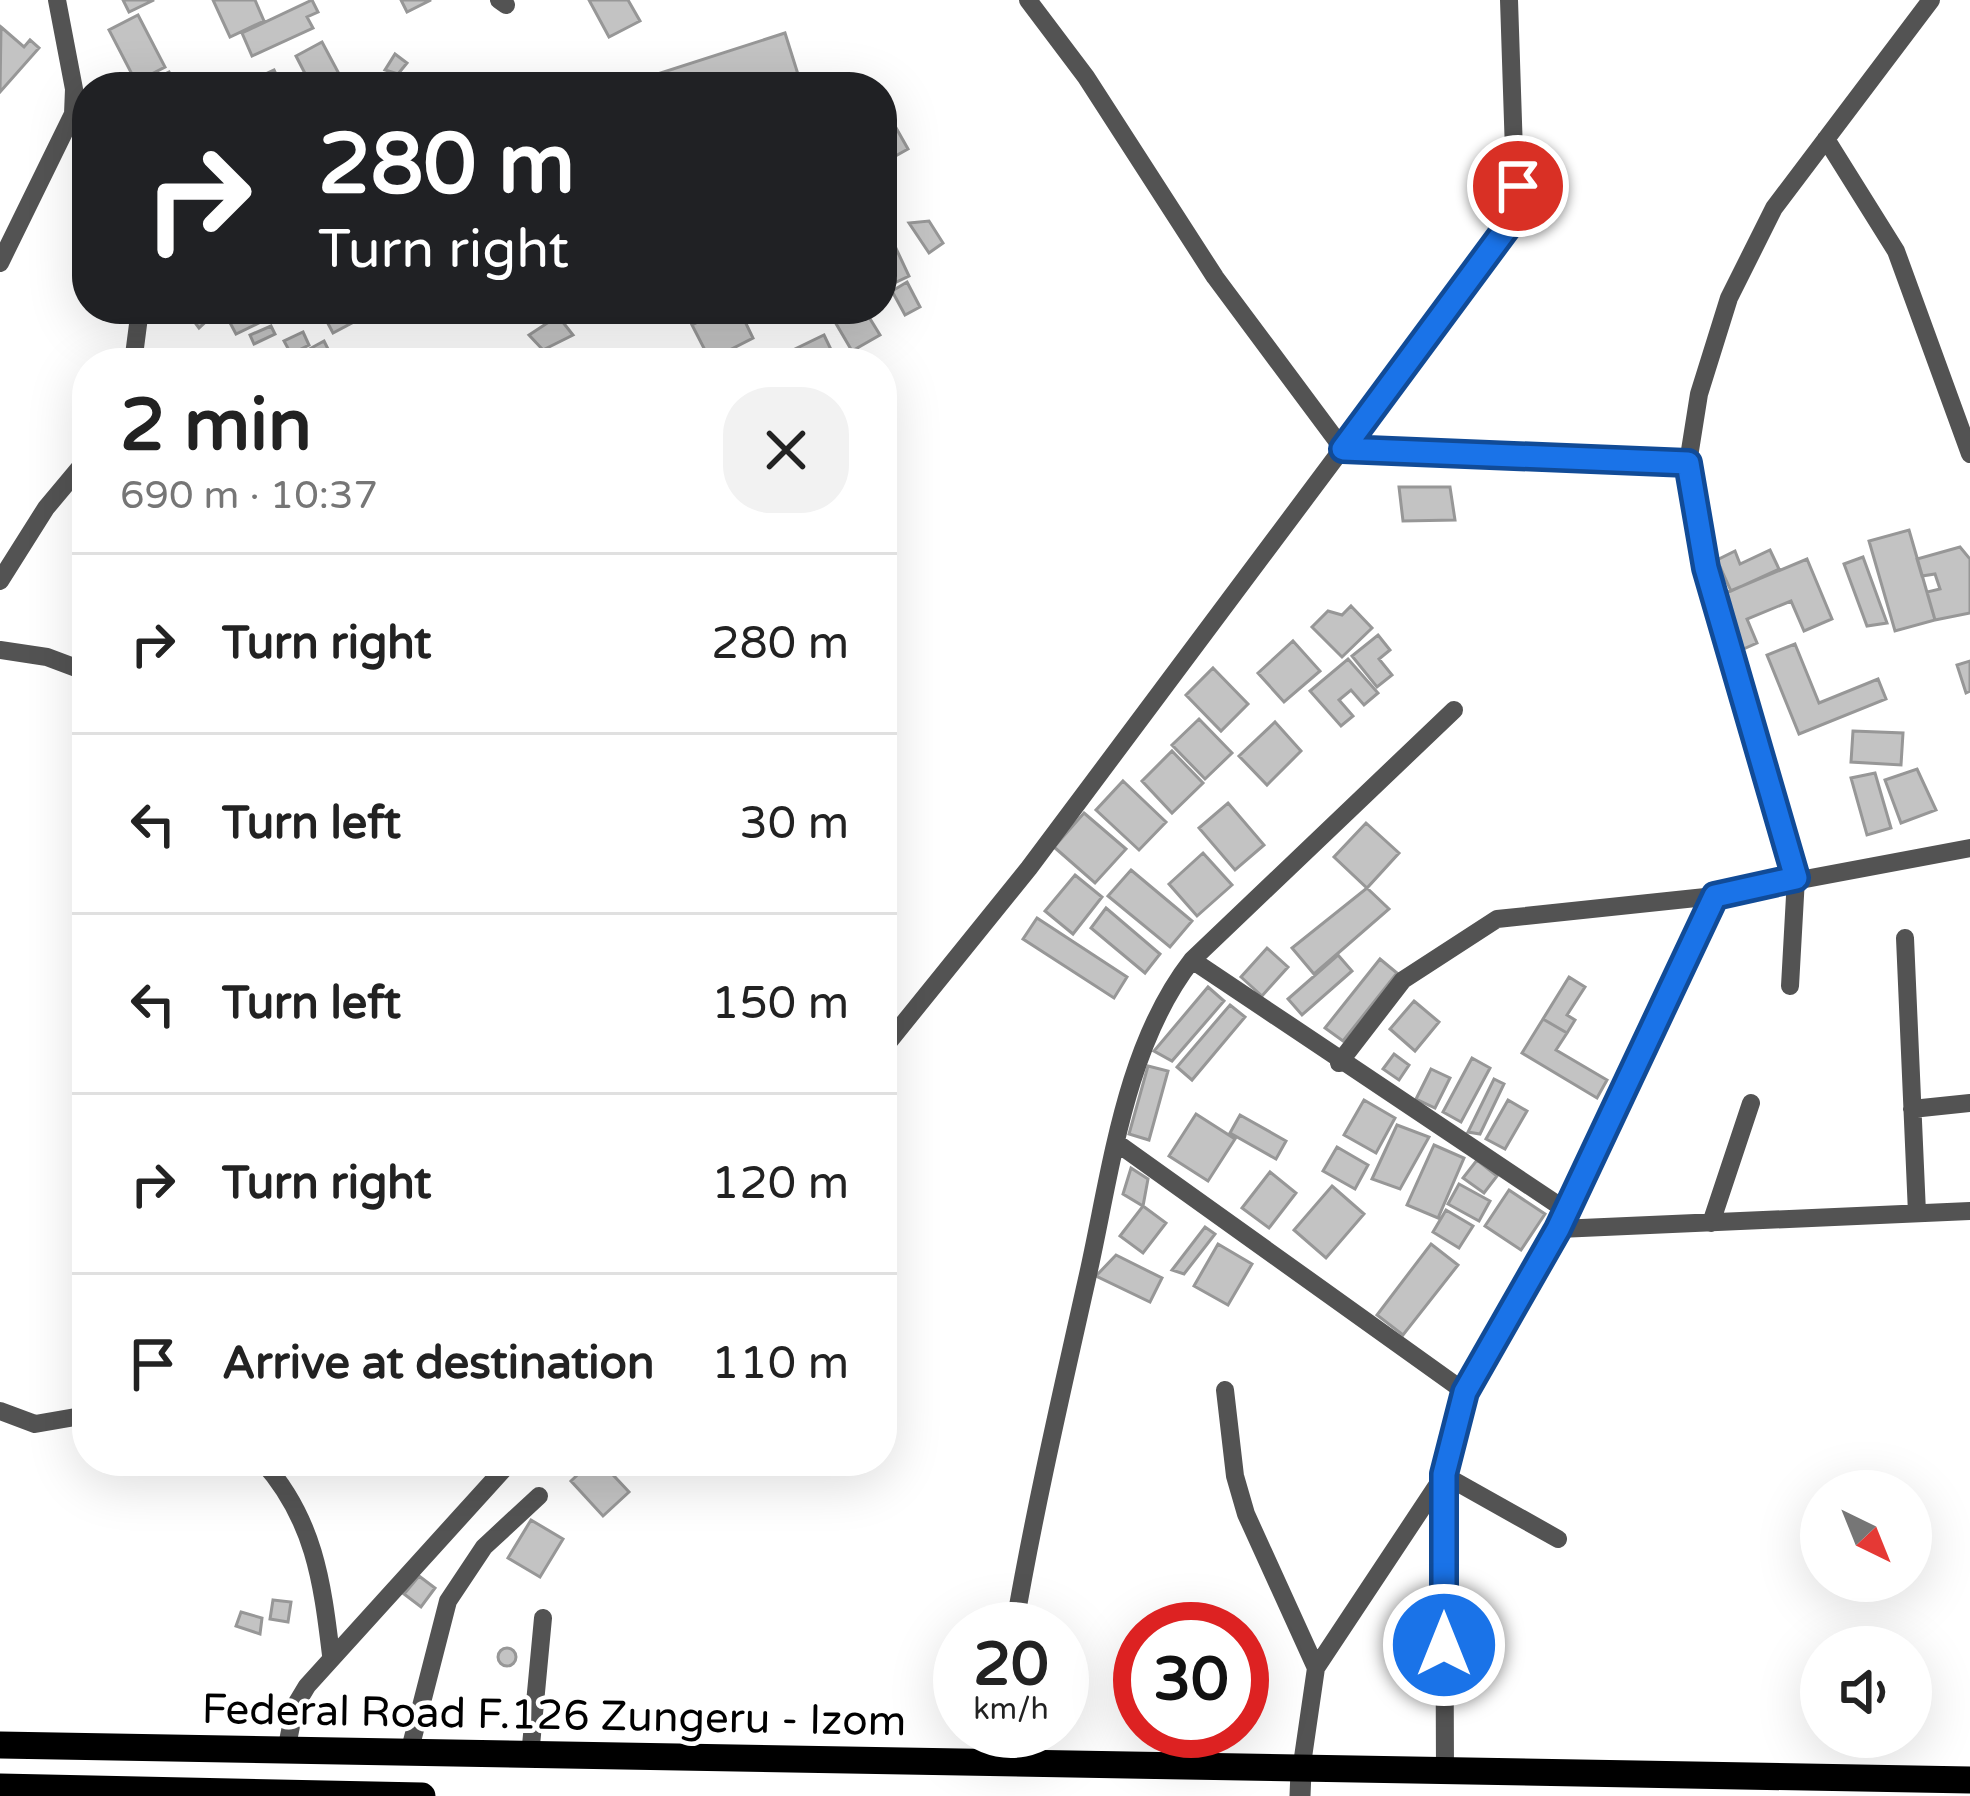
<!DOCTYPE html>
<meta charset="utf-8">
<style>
body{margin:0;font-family:"Varela Round",sans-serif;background:#f2f2f2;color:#222;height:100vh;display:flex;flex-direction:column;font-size:45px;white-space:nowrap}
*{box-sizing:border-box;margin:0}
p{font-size:39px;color:#767676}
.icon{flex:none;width:66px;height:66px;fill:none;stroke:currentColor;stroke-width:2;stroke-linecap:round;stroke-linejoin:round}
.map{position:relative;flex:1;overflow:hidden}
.panel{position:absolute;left:72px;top:348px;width:825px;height:1128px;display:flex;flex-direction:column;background:#fff;border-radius:48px;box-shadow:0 12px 48px #0002}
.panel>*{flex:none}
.hud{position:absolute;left:72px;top:72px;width:825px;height:252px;border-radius:48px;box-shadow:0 12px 48px #0002;background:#202124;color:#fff;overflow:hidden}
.needle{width:78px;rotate:137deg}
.tools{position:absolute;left:1800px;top:1470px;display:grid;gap:24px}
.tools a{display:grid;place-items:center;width:132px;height:132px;border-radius:50%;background:#fff;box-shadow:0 12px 48px #0002;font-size:60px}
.speed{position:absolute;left:933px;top:1602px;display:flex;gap:24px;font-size:60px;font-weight:700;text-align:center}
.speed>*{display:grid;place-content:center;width:156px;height:156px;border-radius:50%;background:#fff;box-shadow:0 12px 48px #0002;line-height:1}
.speed small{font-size:30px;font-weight:400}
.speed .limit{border:18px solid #d22;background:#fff;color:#111}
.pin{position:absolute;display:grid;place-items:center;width:102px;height:102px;color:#fff;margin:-51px;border:6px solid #fff;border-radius:50%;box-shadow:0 3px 12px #0007}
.me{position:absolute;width:132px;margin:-66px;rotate:0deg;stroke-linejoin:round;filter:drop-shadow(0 0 9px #0008)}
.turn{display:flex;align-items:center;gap:42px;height:252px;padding:0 48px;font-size:54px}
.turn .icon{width:156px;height:156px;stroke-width:2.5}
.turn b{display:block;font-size:84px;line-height:102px}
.round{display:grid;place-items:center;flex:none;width:126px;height:126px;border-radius:48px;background:#f2f2f2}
.summary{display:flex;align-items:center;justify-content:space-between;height:204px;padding:0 48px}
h1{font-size:72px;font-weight:800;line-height:90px}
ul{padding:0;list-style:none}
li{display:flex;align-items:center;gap:36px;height:180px;padding:0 48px;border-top:3px solid #e0e0e0}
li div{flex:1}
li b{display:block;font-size:45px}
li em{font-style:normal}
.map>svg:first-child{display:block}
</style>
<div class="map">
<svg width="1970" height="1796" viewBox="0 0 1970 1796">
<rect width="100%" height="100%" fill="#fff"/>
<path fill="#c3c3c3" stroke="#979797" stroke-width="3" d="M123,0H154L129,12Z
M213,0H255L264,21L230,37Z
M312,0L318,12L307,17L313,28L252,56L242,33Z
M401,0H431L407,12Z
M589,0H628L640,21L609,37Z
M138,15L165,67L136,82L109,30Z
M1,27L24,47L30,40L39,48L0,92Z
M785,33L802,87H617Z
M322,42L346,87H312L296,56Z
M395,54L407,63L398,74L385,70Z
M274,70L282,87H257L253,80Z
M169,72L176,87H139Z
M895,126L908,149L890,159L882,133Z
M929,221L943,243L929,253L909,223Z
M885,225L909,276L884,288L882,227Z
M907,282L920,307L905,315L892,291Z
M185,309H212L215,313L199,328Z
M249,309H263L267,319L236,334L228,319Z
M337,309H359L363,317L333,333L324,316Z
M562,309L542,321L536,310L538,309Z
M724,309H739L753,338L710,360L692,325Z
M842,309H864L880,335L852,351L831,315Z
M558,316L573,335L543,350L529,335Z
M271,326L275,334L254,344L250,335Z
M303,332L309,345L291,354L284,341Z
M824,335L836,360L766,363Z
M324,341L332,357L296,363L293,358Z
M630,351L640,362L614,363Z
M1399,487H1450L1455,520L1403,521Z
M1909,530L1935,620L1895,631L1869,541Z
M1960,547L1970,559V613L1935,620L1927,592L1940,589L1935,574L1922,576L1917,559Z
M1770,550L1779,569L1731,591L1717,560L1735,551L1740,564Z
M1863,557L1887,623L1867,626L1844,564Z
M1807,559L1832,619L1804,631L1791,601L1747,619L1757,643L1741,650L1718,596Z
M1351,606L1372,628L1342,657L1312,627L1328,611L1342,615Z
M1378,635L1390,650L1379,659L1392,675L1377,687L1352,656Z
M1293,641L1320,671L1284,702L1258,673Z
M1795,644L1819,703L1878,679L1886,699L1799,734L1767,655Z
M1348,659L1378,693L1364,705L1351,690L1339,700L1353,716L1341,726L1310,691Z
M1970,661V691L1966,693L1957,665Z
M1213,668L1248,704L1221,731L1186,695Z
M1199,719L1232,753L1205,779L1172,745Z
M1275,722L1301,751L1267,785L1239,756Z
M1853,731L1903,733L1901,765L1851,762Z
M1172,751L1203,783L1172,813L1142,781Z
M1917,769L1936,810L1901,823L1885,780Z
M1875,773L1891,828L1867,835L1851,778Z
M1123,781L1166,822L1139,850L1096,810Z
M1228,803L1264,845L1235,870L1199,828Z
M1084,813L1126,849L1095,883L1054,847Z
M1366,823L1399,853L1367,888L1334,857Z
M1203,853L1232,885L1197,916L1169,884Z
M1131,870L1192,921L1170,947L1108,896Z
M1075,875L1102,897L1073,934L1045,911Z
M1367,888L1389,909L1314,974L1292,948Z
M1106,908L1160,954L1145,973L1091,928Z
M1037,918L1127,977L1114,998L1023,939Z
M1267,948L1288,967L1262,996L1241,977Z
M1338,955L1352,971L1302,1015L1288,999Z
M1380,959L1397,973L1343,1041L1325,1028Z
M1569,977L1585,987L1567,1015L1575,1020L1567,1033L1543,1019Z
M1208,987L1224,1001L1172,1061L1154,1051Z
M1414,1001L1439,1022L1415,1051L1390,1029Z
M1230,1005L1245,1017L1192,1080L1177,1067Z
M1543,1019L1567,1033L1556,1050L1607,1080L1597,1098L1522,1053Z
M1394,1054L1409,1065L1399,1080L1383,1069Z
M1472,1058L1490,1068L1461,1122L1443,1112Z
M1148,1066L1168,1071L1149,1140L1129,1134Z
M1431,1069L1450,1078L1435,1108L1416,1099Z
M1494,1079L1504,1084L1480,1134L1468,1132Z
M1364,1100L1395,1118L1376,1153L1344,1135Z
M1508,1100L1527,1111L1505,1149L1486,1139Z
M1196,1114L1235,1139L1208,1181L1169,1156Z
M1240,1115L1286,1141L1276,1159L1230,1133Z
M1397,1125L1429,1137L1400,1189L1372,1179Z
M1434,1145L1464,1158L1438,1218L1407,1205Z
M1337,1147L1368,1165L1355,1189L1323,1171Z
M1477,1160L1497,1176L1484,1193L1463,1178Z
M1131,1168L1148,1179L1143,1206L1123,1194Z
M1270,1172L1296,1193L1269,1228L1242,1208Z
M1459,1184L1490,1201L1479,1221L1448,1204Z
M1332,1186L1364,1214L1326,1258L1294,1230Z
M1509,1190L1545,1214L1521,1250L1485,1226Z
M1143,1206L1166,1223L1143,1253L1120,1236Z
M1446,1210L1473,1226L1459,1248L1433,1232Z
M1205,1227L1215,1234L1184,1274L1172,1270Z
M1218,1244L1252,1264L1228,1305L1194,1286Z
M1431,1244L1458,1265L1403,1335L1377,1315Z
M1116,1255L1162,1278L1150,1302L1096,1276Z
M592,1461H600L629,1492L603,1516L571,1481Z
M531,1520L563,1539L540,1577L508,1558Z
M419,1576L435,1588L421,1607L404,1594Z
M273,1600L291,1602L288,1622L270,1619Z
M241,1612L262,1618L260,1634L236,1626Z
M498 1657a9 9 0 1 1 18 0a9 9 0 1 1-18 0Z"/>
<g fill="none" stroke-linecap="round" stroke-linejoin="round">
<path stroke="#535353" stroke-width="18" d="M499,0L506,5
M1028,0L1086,77L1215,277L1343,449L1688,463
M1826,139L1896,251L1970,454
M0,263L73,114L74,89L57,0
M133,363L140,309
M0,581L46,508L87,459
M0,650L47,657L87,672
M1905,938L1917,1213
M1192,960L1567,1211
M1790,986L1796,878L1706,568L1688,463L1699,394L1729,298L1774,208L1931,0
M882,1050L1029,868L1514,219L1522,201L1514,152L1509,0
M1339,1063L1403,980L1497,919L1715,896L1970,848
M1912,1109L1970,1103
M1117,1143L1465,1392
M1711,1223L1751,1103
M1559,1229L1970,1211
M1225,1390L1235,1476L1246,1514L1316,1668
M0,1411L35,1424L87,1415
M262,1461C314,1519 322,1580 331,1655
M1014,1629C1034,1512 1061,1395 1087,1279C1111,1173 1124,1047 1192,960L1454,710
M286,1751L295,1706L307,1686L511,1461
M409,1753L448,1601L484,1547L539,1496
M530,1756L543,1618
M996,1763L998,1731
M1301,1771L1316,1668L1444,1475L1465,1392L1559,1229L1715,896
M1445,1773L1444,1475L1558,1539"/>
<path stroke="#535353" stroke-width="21" d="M1300,1796L1301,1771"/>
<path stroke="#000" stroke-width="27" d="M0,1745L1970,1780
M0,1787L422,1796"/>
</g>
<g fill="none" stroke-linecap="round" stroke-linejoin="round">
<g stroke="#114b97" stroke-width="30">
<path id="route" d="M1444,1645V1474L1465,1392L1558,1229L1715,896L1796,878L1706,568L1688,463L1343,449L1514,218L1522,201L1518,186"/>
</g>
<use href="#route" stroke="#1a73e8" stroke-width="21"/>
</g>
<g text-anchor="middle" stroke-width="9" stroke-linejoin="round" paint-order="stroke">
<g font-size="42" fill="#000" stroke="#fff">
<text transform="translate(554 1714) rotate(1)" y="15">Federal Road F.126 Zungeru - Izom</text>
</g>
</g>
</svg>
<div class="tools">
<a><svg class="needle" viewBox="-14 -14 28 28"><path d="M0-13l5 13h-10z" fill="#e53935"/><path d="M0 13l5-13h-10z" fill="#767676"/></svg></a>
<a><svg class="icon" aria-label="sound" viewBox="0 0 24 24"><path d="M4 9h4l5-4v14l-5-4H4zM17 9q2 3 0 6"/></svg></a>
</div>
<div class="speed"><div>20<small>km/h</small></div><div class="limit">30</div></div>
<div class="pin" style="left:1518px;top:186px;background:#d93025"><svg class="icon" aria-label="arrive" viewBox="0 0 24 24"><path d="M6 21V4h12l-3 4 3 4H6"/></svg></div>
<svg class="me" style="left:1444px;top:1645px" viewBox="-20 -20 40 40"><circle r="17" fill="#1a73e8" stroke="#fff" stroke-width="3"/><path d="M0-11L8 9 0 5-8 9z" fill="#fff"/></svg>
<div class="hud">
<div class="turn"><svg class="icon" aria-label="right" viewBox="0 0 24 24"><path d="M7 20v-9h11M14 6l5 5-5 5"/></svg><div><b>280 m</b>Turn right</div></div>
</div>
<section class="panel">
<div class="summary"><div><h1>2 min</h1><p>690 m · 10:37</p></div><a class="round"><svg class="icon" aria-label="close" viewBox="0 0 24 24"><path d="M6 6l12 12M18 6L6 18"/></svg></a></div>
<ul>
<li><svg class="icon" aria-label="right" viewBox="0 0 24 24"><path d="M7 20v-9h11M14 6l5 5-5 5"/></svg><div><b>Turn right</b></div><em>280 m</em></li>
<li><svg class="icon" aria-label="left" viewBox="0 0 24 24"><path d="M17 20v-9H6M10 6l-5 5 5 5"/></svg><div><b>Turn left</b></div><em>30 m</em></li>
<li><svg class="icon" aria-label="left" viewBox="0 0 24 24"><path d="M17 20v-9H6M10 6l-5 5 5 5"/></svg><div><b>Turn left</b></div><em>150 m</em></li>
<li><svg class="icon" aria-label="right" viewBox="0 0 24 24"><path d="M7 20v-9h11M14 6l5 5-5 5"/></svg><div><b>Turn right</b></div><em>120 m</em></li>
<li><svg class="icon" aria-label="arrive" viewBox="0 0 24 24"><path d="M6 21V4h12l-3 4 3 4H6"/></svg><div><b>Arrive at destination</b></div><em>110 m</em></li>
</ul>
</section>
</div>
